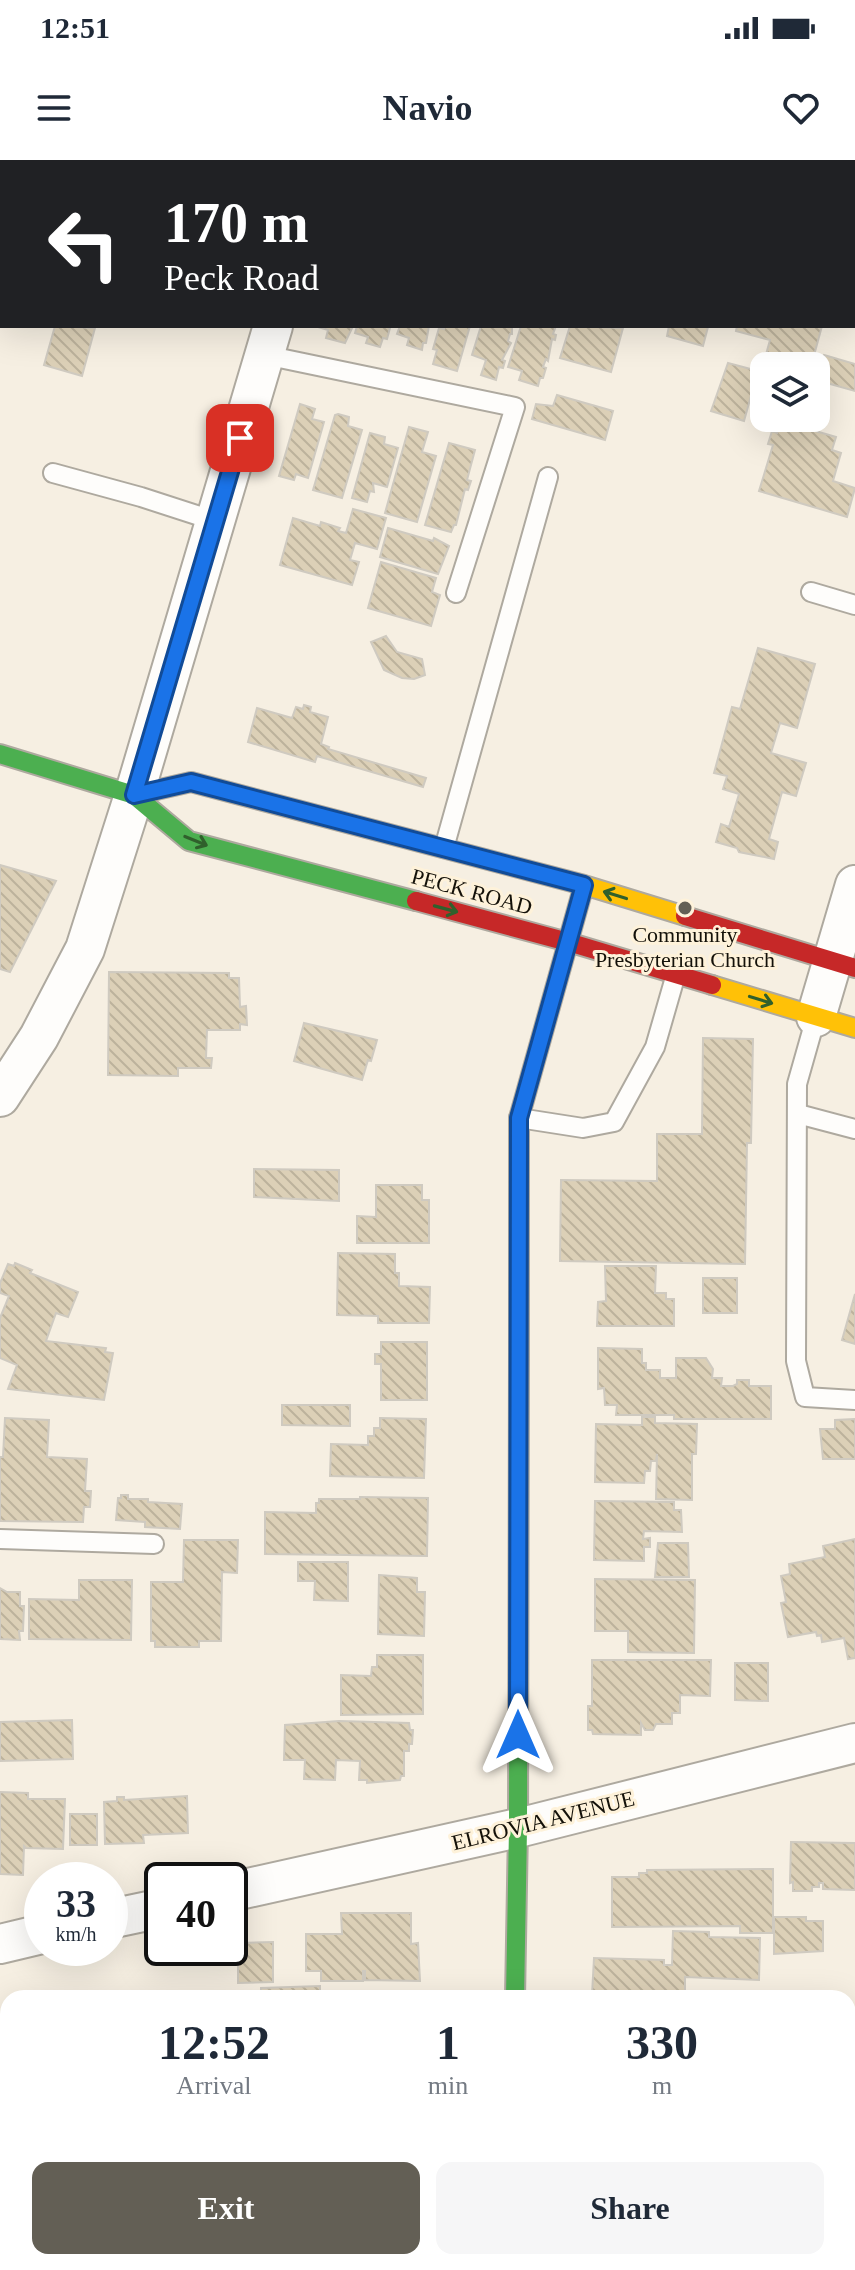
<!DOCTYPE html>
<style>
body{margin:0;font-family:"Times New Roman",serif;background:#f6f6f7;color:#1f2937;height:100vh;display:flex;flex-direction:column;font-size:30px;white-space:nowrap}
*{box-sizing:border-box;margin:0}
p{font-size:26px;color:#747a83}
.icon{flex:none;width:44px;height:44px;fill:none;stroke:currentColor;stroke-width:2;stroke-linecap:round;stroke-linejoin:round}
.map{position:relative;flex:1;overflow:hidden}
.panel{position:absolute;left:0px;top:1830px;width:856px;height:280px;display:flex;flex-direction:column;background:#fff;border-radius:24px 24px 0 0;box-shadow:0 8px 32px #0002}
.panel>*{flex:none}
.top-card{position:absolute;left:0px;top:0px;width:856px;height:168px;box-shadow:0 8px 32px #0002;background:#202124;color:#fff;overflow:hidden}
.controls{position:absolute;left:750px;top:192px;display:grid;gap:16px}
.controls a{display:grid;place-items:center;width:80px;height:80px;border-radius:16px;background:#fff;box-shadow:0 8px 32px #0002;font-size:40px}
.speed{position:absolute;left:24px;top:1702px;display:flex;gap:16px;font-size:40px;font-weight:700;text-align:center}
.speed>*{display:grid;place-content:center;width:104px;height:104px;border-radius:50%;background:#fff;box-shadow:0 8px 32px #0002;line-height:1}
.speed small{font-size:20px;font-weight:400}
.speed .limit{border:4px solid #111;border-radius:12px;background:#fff;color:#111}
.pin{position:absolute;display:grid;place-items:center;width:68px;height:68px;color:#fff;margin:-34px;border-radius:16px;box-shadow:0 4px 12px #0006}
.me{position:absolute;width:88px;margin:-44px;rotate:0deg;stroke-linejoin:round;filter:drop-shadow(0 0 6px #0008)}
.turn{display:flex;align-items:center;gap:28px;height:168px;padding:0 32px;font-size:36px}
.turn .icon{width:104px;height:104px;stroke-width:2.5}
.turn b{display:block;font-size:56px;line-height:68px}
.eta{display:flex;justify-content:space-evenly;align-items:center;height:136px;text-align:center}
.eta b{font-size:48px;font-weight:800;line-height:56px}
.action{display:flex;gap:16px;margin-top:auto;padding:16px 32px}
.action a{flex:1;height:92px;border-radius:16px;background:#635f55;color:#fff;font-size:32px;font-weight:800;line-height:92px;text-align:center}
.action a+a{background:#f6f6f7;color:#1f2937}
.status{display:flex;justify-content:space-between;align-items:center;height:56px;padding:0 40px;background:#fff;direction:ltr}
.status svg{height:22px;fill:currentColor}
header{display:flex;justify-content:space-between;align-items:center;height:104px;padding:0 32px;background:#fff;font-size:36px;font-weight:800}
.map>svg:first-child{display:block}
</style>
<div class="status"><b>12:51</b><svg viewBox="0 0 49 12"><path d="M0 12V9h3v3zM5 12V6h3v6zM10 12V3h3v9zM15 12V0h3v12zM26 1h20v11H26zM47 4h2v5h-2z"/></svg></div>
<header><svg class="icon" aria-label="menu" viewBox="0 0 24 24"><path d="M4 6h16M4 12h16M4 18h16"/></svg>Navio<svg class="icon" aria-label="heart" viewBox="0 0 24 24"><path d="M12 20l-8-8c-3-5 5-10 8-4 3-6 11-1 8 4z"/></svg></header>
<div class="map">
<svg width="855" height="2110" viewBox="0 0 855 2110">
<defs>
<pattern id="building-back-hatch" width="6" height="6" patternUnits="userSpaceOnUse" patternTransform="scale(2)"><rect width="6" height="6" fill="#dcd0b7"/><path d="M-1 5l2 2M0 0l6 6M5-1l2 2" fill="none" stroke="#bcb29c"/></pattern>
</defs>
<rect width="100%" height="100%" fill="#f6efe2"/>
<path fill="url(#building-back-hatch)" stroke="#cfcac0" stroke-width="2" d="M581,0H675L581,2Z
M55,166L95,168L82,216L44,205Z
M353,166L345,183L326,178L328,170L318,167Z
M357,166H386L390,168L387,179L383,178L380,187L366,183L368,177L355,173Z
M400,166H429L426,183H423L422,190L407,185L409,178L397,174Z
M445,166H470L457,211L433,204L437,190L433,189L439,168L444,169Z
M481,166H512V174H510L508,181L511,183L502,200L505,201L503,208L499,207L496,220L481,215L486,200L472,195Z
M521,166H556L553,174L556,175L555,180L552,179L548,201L546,199L543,207L546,208L543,218H540L538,226L519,220L522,211L508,207Z
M570,166L623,168L611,212L560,198Z
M669,166H711L708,167L703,186L667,176Z
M737,166H822L813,199L809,198L807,206H793L765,198L770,180L736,171Z
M824,195L855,204V231L816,220Z
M728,203L758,211L744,261L711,251Z
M557,235L613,251L605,280L532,259L536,244L553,246Z
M300,244L315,249L312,259L324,262L308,318L296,314L294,320L279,316Z
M338,254L349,257L348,266L362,270L342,338L313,330L335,255Z
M781,261L836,277L832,290L841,293L833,321L855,328L847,357L759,331L773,285L768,284L772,271L777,273Z
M409,267L428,272L422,292L436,296L417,362L385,353Z
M370,273L385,277L384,284L398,288L387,327L373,323L374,332L370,331L367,342L352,338Z
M449,283L475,290L467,320L471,321L468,330L465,329L456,365H454L451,372L425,365Z
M353,349L386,358L377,389L355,383L350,400L359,402L352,425L280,405L293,358L320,366L321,362L340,368L338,371L346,373Z
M388,368L433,381L434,378L449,386L438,414L380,397Z
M381,402L436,418L432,432L440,435L431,466L368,448Z
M386,476L397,492L422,499L425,515L414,519L402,518L384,510L371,482Z
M758,488L815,504L797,568L780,563L771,593L806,603L796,636L782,632L769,679L778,682L774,699L739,692L737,688L716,682L721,664L729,667L739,634L723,629L727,616L714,613L732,547L740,549Z
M304,545L311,547L310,552L328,557L321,584L329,587L328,589L426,618L423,627L317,596L315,602L248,582L257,548L292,558L296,547L303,549Z
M0,705L56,721L10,812L0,809Z
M109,812L229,813V818H239L240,847L246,846L247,865L240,864V870H207L206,898H212L211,908H178V916L108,915Z
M304,863L377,880L371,901L368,900L362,920L294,901Z
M703,878L753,879L751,983H747L745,1104L560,1101L561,1020L657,1021V974H702Z
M254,1009L339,1010V1041L254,1037Z
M376,1025H422V1040H429V1083H357V1056L376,1057Z
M338,1093L395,1094V1113H399V1126L430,1127L429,1163H378V1156L337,1155Z
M15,1103L32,1110L30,1113L78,1132L68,1157L56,1153L46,1181L106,1188L105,1192L113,1193L104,1240L8,1229L17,1205L0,1198V1158L9,1136L0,1133V1123L8,1104L14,1106Z
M605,1106H656L655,1133H666V1139H674V1166H597L598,1142L606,1141Z
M703,1118H737V1153H703Z
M855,1134V1184L842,1180Z
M381,1182H427V1240H381V1204H375V1194H381Z
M598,1188L642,1189V1203H646V1210H660V1218H676V1198H706L713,1209L712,1218H722L721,1226H733L737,1224V1220H749V1226H771V1259H674V1255H616L617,1245H605L604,1228L598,1229Z
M282,1245H350V1266L282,1265Z
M642,1257H655V1263L697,1264L696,1294H692V1340L656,1339L657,1294L656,1301H651L650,1311H645L644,1323L595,1322L596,1264L642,1265Z
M5,1258L49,1260L47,1297L87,1299L85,1331H91L90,1347H84L83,1362L0,1361V1297H3Z
M380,1258L426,1259L424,1318L330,1316L331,1284L368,1285V1276H374V1268H380Z
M855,1259V1299H823L820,1269H835V1260Z
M121,1335H128V1339H148V1342L182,1344L180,1369L145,1367V1362L116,1360L118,1338H121Z
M360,1337L428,1338L427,1396L265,1394V1352L316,1353V1343H319V1339H360Z
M595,1341L674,1342V1350H681L682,1372L644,1371L643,1379L650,1378V1387H644V1401L594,1400Z
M855,1379V1498L848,1499L844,1478L822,1482L821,1475L817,1476L816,1472L788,1477L781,1443L786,1442L781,1416L790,1414L789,1404L825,1397L823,1386Z
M184,1380H238L237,1413L222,1412L221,1481H199V1487H155V1481H151V1422H183Z
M658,1383H688L689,1417H655Z
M298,1402H348V1441L314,1440L315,1421H298Z
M379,1415L417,1418V1432H425L424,1476L378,1474Z
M595,1419L695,1420L694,1493L628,1492V1471H595Z
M79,1420H132L131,1480L29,1479V1439L79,1440Z
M0,1428L7,1432H20V1446H24L23,1471H19L20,1480L0,1479Z
M377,1495H423V1554L341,1555V1515L371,1516L372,1507H377Z
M592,1500H711L710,1536L680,1535V1553H672V1564H656L653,1570H645L641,1563V1575L593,1574L592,1570H588V1546H592Z
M735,1503H768V1541L735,1540Z
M72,1560L73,1599L0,1601V1562Z
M339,1561L409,1563L410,1570H413L412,1584H409V1591H404V1616H401L400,1620L367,1623V1620H359L360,1601L336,1600L335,1620L304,1619L305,1600H284L285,1565Z
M0,1632L28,1633V1639H65L63,1689L26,1688L24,1686L23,1715L0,1714Z
M187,1636L188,1673L143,1675L144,1683L105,1684L104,1642L117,1641V1637H124V1640Z
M70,1654H97V1685H70Z
M791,1682L855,1683V1730L823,1729V1723H819V1727H812V1731H793V1722L790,1723Z
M773,1709V1773H740V1766L612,1767V1717H639V1713H647V1710Z
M341,1753H411V1784L418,1783L420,1821L365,1820V1811H363V1821H321V1811H306V1774H342Z
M774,1757H806V1761H823V1791L774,1794Z
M673,1771L709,1772V1777L760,1778L759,1820L685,1817V1835H680V1838H588V1835H592L594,1798L664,1800V1805H672Z
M273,1782V1822L238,1823V1783Z
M320,1826V1838H261V1828Z
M0,1895H4V1924H8V1952H0Z
M848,1913H855V1957H848Z
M170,2102H199V2110H170Z
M331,2102H393V2104L330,2105Z
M596,2102H635V2110H589L595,2109Z
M771,2104L810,2105L809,2110H771Z"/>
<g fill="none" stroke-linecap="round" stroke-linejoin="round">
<g stroke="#aea99f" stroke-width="22">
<path id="lane" d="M426,0L433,2
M854,124H855
M265,195L515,247L456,433
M53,313L141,337L215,361
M811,432L855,445
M444,688L548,317
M816,857L797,924L796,1201L805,1237L855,1240
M798,954L855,969
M519,958L583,968L614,962L655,887L676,814
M0,1379L154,1384
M0,2020L8,2019"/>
</g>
<g stroke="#aea99f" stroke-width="42">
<path id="street" d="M322,2V0
M816,857L855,725
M0,937L39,877L85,789L134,635L273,166
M230,1732L518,1668L855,1583
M110,1759L162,1748
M0,1784L42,1774
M510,2110V2102"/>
</g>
<g stroke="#aea99f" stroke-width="22">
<path id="fast" d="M0,594L134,635L189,681L416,741
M515,1838L518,1668L519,1196"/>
</g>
<g stroke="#aea99f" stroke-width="22">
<path id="slow" d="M134,635L191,622L584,725L685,756
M712,825L855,868
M519,1196V958L584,725"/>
</g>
<g stroke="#aea99f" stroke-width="22">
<path id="jam" d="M416,741L568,782L712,825
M685,756L855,808"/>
</g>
<use href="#lane" stroke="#fefdfb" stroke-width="18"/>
<use href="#street" stroke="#fefdfb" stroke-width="38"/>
<use href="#fast" stroke="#4caf50" stroke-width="18"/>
<use href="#slow" stroke="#ffc107" stroke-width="18"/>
<use href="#jam" stroke="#c62828" stroke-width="18"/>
</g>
<defs><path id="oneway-shaft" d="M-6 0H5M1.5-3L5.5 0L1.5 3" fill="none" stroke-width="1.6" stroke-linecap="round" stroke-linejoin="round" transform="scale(2)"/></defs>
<g stroke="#30602c">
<use href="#oneway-shaft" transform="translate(196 681) rotate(22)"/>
<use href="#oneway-shaft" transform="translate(615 735) rotate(-163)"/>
<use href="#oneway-shaft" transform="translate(446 749) rotate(15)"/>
<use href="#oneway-shaft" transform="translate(761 840) rotate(17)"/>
</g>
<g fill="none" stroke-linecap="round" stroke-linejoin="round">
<g stroke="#114b97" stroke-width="20">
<path id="route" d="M240,278L134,635L191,622L584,725L519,958L518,1575"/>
</g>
<use href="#route" stroke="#1a73e8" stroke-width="14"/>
</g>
<circle fill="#635f55" stroke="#fef2da" stroke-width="3" cx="685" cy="748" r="8"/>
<g text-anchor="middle" stroke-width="6" stroke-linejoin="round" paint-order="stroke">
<g font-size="22" fill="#141109" stroke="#fef2da">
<text transform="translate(472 731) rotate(15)" y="8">PECK ROAD</text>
<text transform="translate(543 1660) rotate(-14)" y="8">ELROVIA AVENUE</text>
</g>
<g font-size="22" fill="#141109" stroke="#fef2da">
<text x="685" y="782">Community<tspan x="685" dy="25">Presbyterian Church</tspan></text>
</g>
</g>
</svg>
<div class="controls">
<a><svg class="icon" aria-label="layers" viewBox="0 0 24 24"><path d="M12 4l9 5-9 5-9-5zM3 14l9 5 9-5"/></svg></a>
</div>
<div class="speed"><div>33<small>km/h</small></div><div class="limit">40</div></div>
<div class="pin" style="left:240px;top:278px;background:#d93025"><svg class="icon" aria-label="arrive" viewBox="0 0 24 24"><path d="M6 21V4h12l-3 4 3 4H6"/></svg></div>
<svg class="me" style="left:518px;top:1575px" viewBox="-20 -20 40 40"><path d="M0-17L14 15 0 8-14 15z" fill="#1a73e8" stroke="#fff" stroke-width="4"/></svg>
<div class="top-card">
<div class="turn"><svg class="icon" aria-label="left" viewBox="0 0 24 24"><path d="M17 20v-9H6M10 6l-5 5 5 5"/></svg><div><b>170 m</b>Peck Road</div></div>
</div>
<section class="panel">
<div class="eta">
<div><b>12:52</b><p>Arrival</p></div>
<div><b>1</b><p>min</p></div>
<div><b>330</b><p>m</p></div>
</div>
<div class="action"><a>Exit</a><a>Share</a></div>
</section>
</div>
